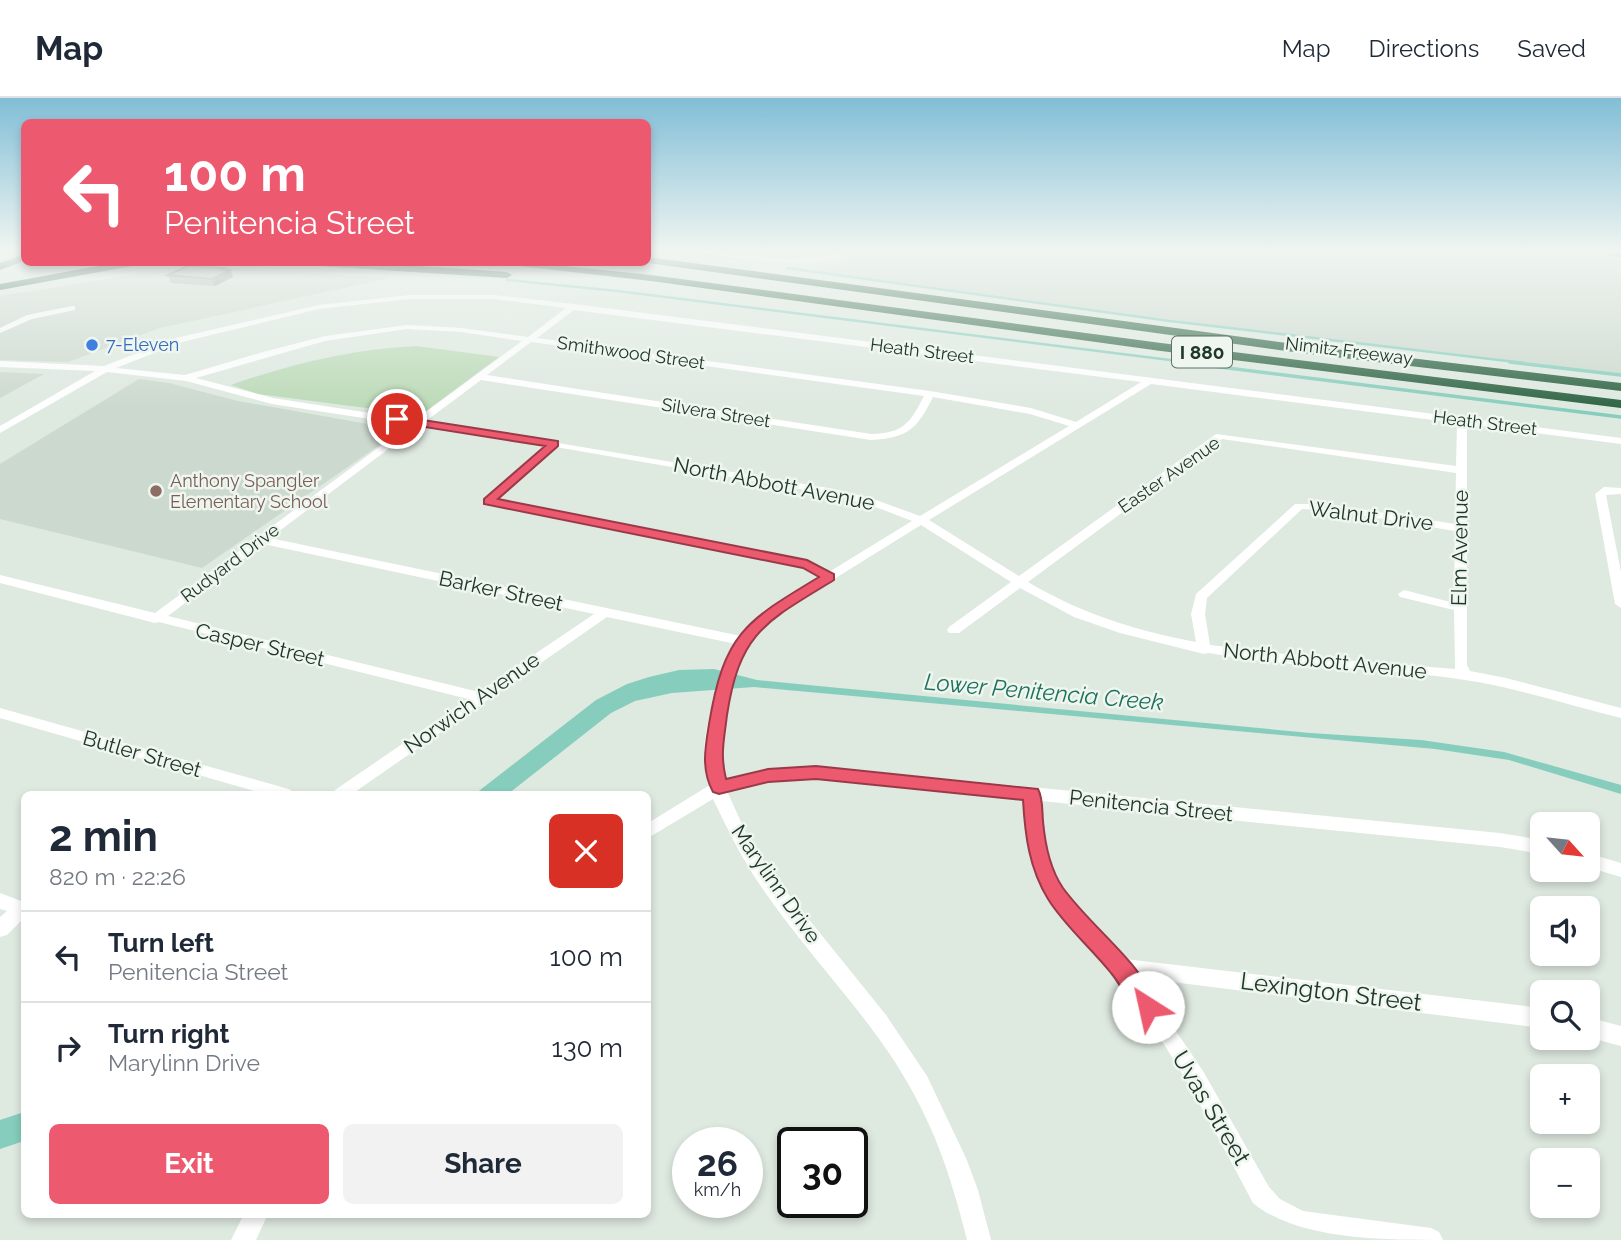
<!DOCTYPE html>
<meta charset="utf-8">
<style>
body{margin:0;font-family:Raleway,sans-serif;background:#f2f2f3;color:#1f2937;height:100vh;display:flex;flex-direction:column;font-size:26px;white-space:nowrap}
*{box-sizing:border-box;margin:0}
p{font-size:23px;color:#747a83}
.icon{flex:none;width:38px;height:38px;fill:none;stroke:currentColor;stroke-width:2;stroke-linecap:round;stroke-linejoin:round}
.map{position:relative;flex:1;overflow:hidden}
.sheet{position:absolute;left:21px;top:693px;width:630px;height:427px;display:flex;flex-direction:column;background:#fff;border-radius:10px;box-shadow:0 4px 10px #0003}
.sheet>*{flex:none}
.banner{position:absolute;left:21px;top:21px;width:630px;height:147px;border-radius:10px;box-shadow:0 4px 10px #0003;background:#ed596e;color:#fff;overflow:hidden}
.needle{width:46px;rotate:117deg}
.controls{position:absolute;left:1530px;top:714px;display:grid;gap:14px}
.controls a{display:grid;place-items:center;width:70px;height:70px;border-radius:10px;background:#fff;box-shadow:0 4px 10px #0003;font-size:35px}
.speed{position:absolute;left:672px;top:1029px;display:flex;gap:14px;font-size:35px;font-weight:700;text-align:center}
.speed>*{display:grid;place-content:center;width:91px;height:91px;border-radius:50%;background:#fff;box-shadow:0 4px 10px #0003;line-height:1}
.speed small{font-size:18px;font-weight:400}
.speed .limit{border:4px solid #111;border-radius:10px;background:#fff;color:#111}
.pin{position:absolute;display:grid;place-items:center;width:60px;height:60px;color:#fff;margin:-30px;border:4px solid #fff;border-radius:50%;box-shadow:0 2px 7px #0007}
.me{position:absolute;width:77px;margin:-38px;rotate:325deg;stroke-linejoin:round;filter:drop-shadow(0 0 5px #0008)}
.turn{display:flex;align-items:center;gap:24px;height:147px;padding:0 28px;font-size:32px}
.turn .icon{width:91px;height:91px;stroke-width:2.5}
.turn b{display:block;font-size:49px;line-height:60px}
.round{display:grid;place-items:center;flex:none;width:74px;height:74px;border-radius:10px;background:#f2f2f3}
.head{display:flex;align-items:center;justify-content:space-between;height:119px;padding:0 28px}
h1{font-size:42px;font-weight:700;line-height:52px}
.action{display:flex;gap:14px;margin-top:auto;padding:14px 28px}
.action a{flex:1;height:80px;border-radius:10px;background:#ed596e;color:#fff;font-size:28px;font-weight:700;line-height:80px;text-align:center}
.action a+a{background:#f2f2f3;color:#1f2937}
ul{padding:0;list-style:none}
li{display:flex;align-items:center;gap:21px;height:91px;padding:0 28px;border-top:2px solid #e0e1e3}
li div{flex:1}
li b{display:block;font-size:26px}
li em{font-style:normal}
header{display:flex;align-items:center;gap:42px;box-sizing:border-box;height:98px;padding:0 35px;background:#fff;border-bottom:2px solid #e0e1e3}
header strong{font-size:33px}
nav{display:flex;gap:38px;margin-inline-start:auto;font-size:24px}
.map>svg:first-child{display:block}
</style>
<header>
<strong>Map</strong>
<nav><a>Map</a><a>Directions</a><a>Saved</a></nav>
</header>
<div class="map">
<svg width="1621" height="1142" viewBox="0 0 1621 1142">
<rect width="100%" height="100%" fill="#dee9e0"/>
<path fill="#ccd9ce" d="M662,152H840L775,167Z
M867,152H1572L1621,161V276L1278,236L814,174Z
M215,169L390,180L160,230L68,264L0,262V198L145,175Z
M0,274L44,276L0,300Z
M139,281L169,285L238,303L401,332L202,470L0,421V366Z"/>
<path fill="#bbdab7" d="M416,248L499,259L426,313L413,316L258,296L231,287C290,266 354,251 416,248Z"/>
<path fill="#87cdbd" d="M714,571L757,582L808,587L1310,635L1421,642L1504,654L1621,687V696L1509,662L1435,651L754,589L672,595L635,603L611,615L508,696H475L596,602L627,586L649,579L679,572Z
M24,1014V1043L0,1051V1022Z"/>
<g fill="none" stroke-linecap="round" stroke-linejoin="round">
<path stroke="#87cdbd" stroke-width="2.5" d="M787,170L1170,223L1524,265
M507,182L617,193L1194,265"/>
<path stroke="#87cdbd" stroke-width="3.5" d="M1180,264L1621,319
M1510,264L1621,277"/>
<path fill="#fff" fill-rule="evenodd" d="M688,152L792,161L855,152C816,173 762,164 720,158C709,157 696,156 688,152Z
M410,197H494L574,206L1621,340V346L1467,326V567L1470,573L1506,580L1621,610V620C1569,607 1518,590 1465,582C1380,569 1293,571 1209,555L1204,556L1120,535L1074,519L1020,490L959,535H949L947,532L949,529L1011,484L921,427L776,517L756,537L738,569L730,595L720,656L725,682L768,671L816,668L1500,735L1542,742V756L1500,749L1041,703C1043,726 1044,751 1053,772C1067,808 1101,833 1125,861L1542,910V930L1140,880L1203,973L1269,1089L1280,1101L1303,1113L1431,1130L1439,1134L1443,1142C1382,1142 1298,1142 1253,1105C1221,1045 1190,985 1152,928C1137,906 1121,884 1104,864C1078,834 1048,808 1034,770C1026,748 1026,724 1024,701L816,680L768,683L727,693L746,735L769,772L886,917L927,978L966,1060L978,1092L991,1142H967C950,1074 933,1024 895,964C853,900 798,845 756,781C739,755 726,728 713,701L648,740V725L710,687C708,678 705,668 704,659C703,629 721,572 736,546L607,519L352,696H333L335,692L468,601L159,524L155,525L0,485V477L155,515L409,327L272,306L186,283L107,274L0,335V328L95,273L0,269V263L104,268L176,240L319,207ZM410,201H494L566,210L528,239L461,230L407,227L325,238L263,254L185,277L116,270L182,244L319,211ZM574,212L1141,284L1076,324L1031,310L930,293L537,240ZM407,231L461,234L522,243L415,322L273,300L196,280L325,243ZM531,244L924,298C910,325 904,335 871,336L487,277ZM481,282L871,342C908,340 917,331 933,299L1030,316L1069,328L920,418L876,402L834,391L426,323ZM1151,286L1457,325L1456,368L1216,336L1019,478L929,422ZM419,328L546,348L484,401V405L803,469L820,479L766,511L741,538L270,440ZM1222,341L1456,375L1455,426L1328,406H1295L1196,496L1191,516L1196,544C1136,533 1080,515 1028,484ZM556,349L834,397L881,411L912,423L829,474L807,462L497,401ZM1302,411L1328,412L1455,433L1454,505L1404,492L1398,496L1400,499L1454,512L1455,571L1318,560L1210,547L1205,516L1207,500ZM263,446L594,516L479,594L168,518Z
M72,208H75V212L32,221L0,235V230L27,217Z
M1604,389L1621,390V396L1606,397L1621,474V510L1615,506L1595,396Z
M0,610L285,690L291,692L293,696H265L0,620Z
M1587,755L1621,765V779L1587,769Z
M0,795L24,804V820L7,837L0,839V819L7,813L0,811Z
M1587,919L1621,928V948L1587,939Z
M244,1116H268L256,1142H231Z"/>
<path fill="#649d78" fill-rule="evenodd" d="M1586,152L1621,154V160Z"/>
<path fill="#2d6343" fill-rule="evenodd" d="M24,156V163L0,172V165Z
M648,159L1309,248L1621,285V293L1309,256L648,165L645,164Z
M120,164H154L0,192V186Z
M298,164H361L507,174L512,177L507,180L303,167Z
M484,164H526L651,177L1161,245L1621,302V310L1161,253L651,183Z"/>
</g>
<path fill="#9ba99e" d="M224,170L225,171L230,172L233,179L215,188L171,185L168,177Z"/>
<path fill="#7e8981" d="M224,170L226,174L230,172L233,179L215,188L212,181Z"/>
<path fill="#b4c4b8" stroke="#7e8981" stroke-width="2" d="M188,168L224,170L222,171L230,172L212,181L168,177Z"/>
<linearGradient id="sky" x2="0" y2="1"><stop stop-color="#81bed7"/><stop offset="0.49" stop-color="#f0f5f1"/><stop offset="1" stop-color="#f0f5f1" stop-opacity="0"/></linearGradient>
<rect width="1621" height="312" fill="url(#sky)"/>
<path fill="#ed596e" stroke="#9a3a48" stroke-width="2" d="M397,318L558,343V348L498,401L807,462L834,476V482C766,524 740,533 727,617C724,643 720,656 726,681L768,671L816,668L1038,691C1043,700 1042,712 1043,723C1045,746 1050,771 1063,790C1093,831 1139,862 1159,909L1156,917L1148,920C1131,913 1123,889 1111,875C1091,850 1064,827 1048,801C1029,770 1025,737 1023,702L816,681L768,684L719,696L713,694C701,672 705,650 709,626C724,536 744,524 819,479L803,470L484,406V401L545,348L393,324V319Z"/>
<circle fill="#3f7fe0" stroke="#eef6ef" stroke-width="2.5" cx="92" cy="247" r="7"/>
<circle fill="#8d6e63" stroke="#eef6ef" stroke-width="2.5" cx="156" cy="393" r="7"/>
<g text-anchor="middle" stroke-width="5" stroke-linejoin="round" paint-order="stroke">
<g font-size="18" fill="#366cbe" stroke="#eef6ef" text-anchor="start">
<text x="106" y="253">7-Eleven</text>
</g>
<g font-size="18" fill="#203828" stroke="#eef6ef">
<text transform="translate(922 253) rotate(7)" y="6">Heath Street</text>
<text transform="translate(1349 253) rotate(7)" y="6">Nimitz Freeway</text>
<text transform="translate(631 255) rotate(8)" y="6">Smithwood Street</text>
<text transform="translate(716 315) rotate(9)" y="6">Silvera Street</text>
<text transform="translate(1485 325) rotate(7)" y="6">Heath Street</text>
<text transform="translate(1169 377) rotate(-35)" y="6">Easter Avenue</text>
<text transform="translate(230 465) rotate(-37)" y="6">Rudyard Drive</text>
</g>
<g font-size="18" fill="#785e54" stroke="#eef6ef" text-anchor="start">
<text x="170" y="389">Anthony Spangler<tspan x="170" dy="21">Elementary School</tspan></text>
</g>
<rect fill="#eef6ef" stroke="#5e7164" stroke-width="2" x="1172" y="238.5" width="60" height="31" rx="5"/>
<g font-size="19" font-weight="bold" fill="#203828">
<text x="1202" y="261">I 880</text>
</g>
<g font-size="21" fill="#203828" stroke="#eef6ef">
<text transform="translate(774 386) rotate(11)" y="7">North Abbott Avenue</text>
<text transform="translate(1371 418) rotate(7)" y="7">Walnut Drive</text>
<text transform="translate(1460 450) rotate(-89)" y="7">Elm Avenue</text>
<text transform="translate(501 493) rotate(12)" y="7">Barker Street</text>
<text transform="translate(260 547) rotate(13)" y="7">Casper Street</text>
<text transform="translate(1325 563) rotate(6)" y="7">North Abbott Avenue</text>
<text transform="translate(472 605) rotate(-35)" y="7">Norwich Avenue</text>
<text transform="translate(142 656) rotate(16)" y="7">Butler Street</text>
<text transform="translate(1151 708) rotate(6)" y="7">Penitencia Street</text>
<text transform="translate(776 786) rotate(55)" y="7">Marylinn Drive</text>
</g>
<g font-size="23" font-style="italic" fill="#1d715e" stroke="#eef6ef">
<text transform="translate(1044 594) rotate(5)" y="8">Lower Penitencia Creek</text>
</g>
<g font-size="24" fill="#203828" stroke="#eef6ef">
<text transform="translate(1331 894) rotate(7)" y="8">Lexington Street</text>
<text transform="translate(1211 1010) rotate(59)" y="8">Uvas Street</text>
</g>
</g>
</svg>
<div class="controls">
<a><svg class="needle" viewBox="-14 -14 28 28"><path d="M0-13l5 13h-10z" fill="#e53935"/><path d="M0 13l5-13h-10z" fill="#747a83"/></svg></a>
<a><svg class="icon" aria-label="sound" viewBox="0 0 24 24"><path d="M4 9h4l5-4v14l-5-4H4zM17 9q2 3 0 6"/></svg></a>
<a><svg class="icon" aria-label="search" viewBox="0 0 24 24"><circle cx="10" cy="10" r="6"/><path d="M15 15l6 6"/></svg></a>
<a>+</a>
<a>−</a>
</div>
<div class="speed"><div>26<small>km/h</small></div><div class="limit">30</div></div>
<div class="pin" style="left:397px;top:321px;background:#d93025"><svg class="icon" aria-label="arrive" viewBox="0 0 24 24"><path d="M6 21V4h12l-3 4 3 4H6"/></svg></div>
<svg class="me" style="left:1148px;top:909px" viewBox="-20 -20 40 40"><circle r="19" fill="#fff"/><path d="M0-13L10 11 0 6-10 11z" fill="#ed596e"/></svg>
<div class="banner">
<div class="turn"><svg class="icon" aria-label="left" viewBox="0 0 24 24"><path d="M17 20v-9H6M10 6l-5 5 5 5"/></svg><div><b>100 m</b>Penitencia Street</div></div>
</div>
<section class="sheet">
<div class="head"><div><h1>2 min</h1><p>820 m · 22:26</p></div><a class="round" style="background:#d93025;color:#fff"><svg class="icon" aria-label="close" viewBox="0 0 24 24"><path d="M6 6l12 12M18 6L6 18"/></svg></a></div>
<ul>
<li><svg class="icon" aria-label="left" viewBox="0 0 24 24"><path d="M17 20v-9H6M10 6l-5 5 5 5"/></svg><div><b>Turn left</b><p>Penitencia Street</p></div><em>100 m</em></li>
<li><svg class="icon" aria-label="right" viewBox="0 0 24 24"><path d="M7 20v-9h11M14 6l5 5-5 5"/></svg><div><b>Turn right</b><p>Marylinn Drive</p></div><em>130 m</em></li>
</ul>
<div class="action"><a>Exit</a><a>Share</a></div>
</section>
</div>
